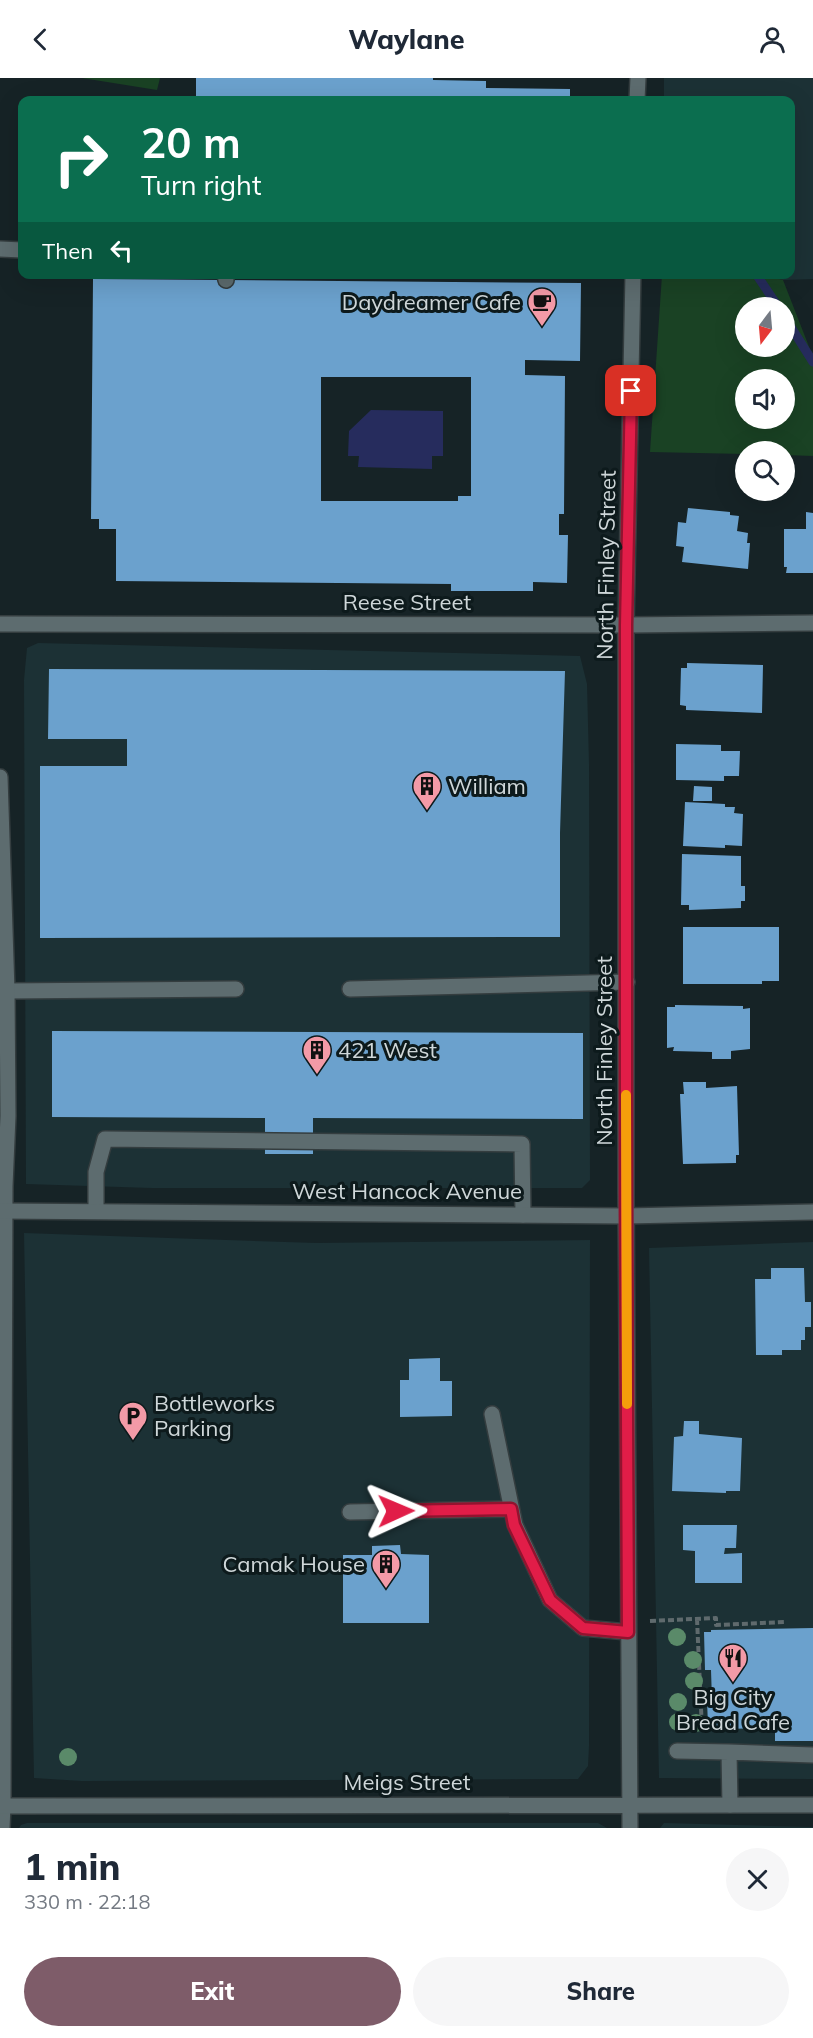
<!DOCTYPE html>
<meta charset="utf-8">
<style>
body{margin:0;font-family:Mulish,sans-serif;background:#f6f6f7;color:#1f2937;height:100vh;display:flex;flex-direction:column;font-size:22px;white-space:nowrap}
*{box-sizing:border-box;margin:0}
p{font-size:20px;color:#747a83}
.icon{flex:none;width:33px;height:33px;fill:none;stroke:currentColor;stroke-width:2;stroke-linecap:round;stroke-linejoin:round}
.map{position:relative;height:1750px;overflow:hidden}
.details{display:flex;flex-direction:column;background:#fff;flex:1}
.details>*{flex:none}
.top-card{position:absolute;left:18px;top:18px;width:777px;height:183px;border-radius:12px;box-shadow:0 6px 24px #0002;background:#0b6e4f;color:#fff;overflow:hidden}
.needle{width:39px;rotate:196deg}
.buttons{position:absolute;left:735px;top:219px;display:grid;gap:12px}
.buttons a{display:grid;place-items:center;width:60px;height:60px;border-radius:50%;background:#fff;box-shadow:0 6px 24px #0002;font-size:30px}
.pin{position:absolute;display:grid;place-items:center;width:51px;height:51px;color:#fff;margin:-26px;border-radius:12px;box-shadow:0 3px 9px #0006}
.me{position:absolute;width:66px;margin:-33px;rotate:89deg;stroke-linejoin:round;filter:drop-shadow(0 0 4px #0008)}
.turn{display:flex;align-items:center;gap:21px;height:126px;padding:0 24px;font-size:27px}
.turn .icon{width:78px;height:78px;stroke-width:2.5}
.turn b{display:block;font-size:42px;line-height:51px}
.then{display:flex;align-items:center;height:57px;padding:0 24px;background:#0003;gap:12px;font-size:22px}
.round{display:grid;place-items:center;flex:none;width:63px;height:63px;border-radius:32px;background:#f6f6f7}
.summary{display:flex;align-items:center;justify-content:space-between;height:102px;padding:0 24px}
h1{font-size:36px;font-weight:800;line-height:45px}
.action{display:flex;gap:12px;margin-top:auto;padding:12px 24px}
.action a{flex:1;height:69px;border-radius:36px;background:#7e5c69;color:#fff;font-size:24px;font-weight:800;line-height:69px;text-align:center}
.action a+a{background:#f6f6f7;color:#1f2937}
header{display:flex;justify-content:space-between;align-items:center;height:78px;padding:0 24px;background:#fff;font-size:27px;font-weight:800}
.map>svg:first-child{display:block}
</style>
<header><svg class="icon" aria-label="back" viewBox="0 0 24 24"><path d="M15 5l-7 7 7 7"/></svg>Waylane<svg class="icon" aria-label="person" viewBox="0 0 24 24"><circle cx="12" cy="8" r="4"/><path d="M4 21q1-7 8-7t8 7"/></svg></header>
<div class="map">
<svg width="813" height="1750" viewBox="0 0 813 1750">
<rect width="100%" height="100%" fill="#162326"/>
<path fill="#1c3135" d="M664,0H813V201L783,202L758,197L790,196V22H664Z
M38,565L580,578L587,606L589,686L590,1102L582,1110H152L26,1106L24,602L27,570Z
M24,1155L316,1165L590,1162L589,1668L588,1688L578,1701L82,1703L34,1700Z
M813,1164V1701L659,1700L649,1170Z
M27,1745H598L607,1750H19L21,1747Z
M664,1745L813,1749V1750H660Z"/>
<path fill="#1a4224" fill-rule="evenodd" d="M82,0H160L157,12Z
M758,196L783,202L813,279V378L785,377L784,374H746L745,376L650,374L662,197ZM746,230H784V268H746ZM746,302H784V340H746Z"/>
<path fill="#262c5d" d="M371,332L443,333V378H432V391L358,389L359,378H348L349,353Z"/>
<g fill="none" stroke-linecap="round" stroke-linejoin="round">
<path stroke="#262c5d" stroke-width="9" d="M756,196L779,230
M784,238L813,284"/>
</g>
<path fill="#6ba1cd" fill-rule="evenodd" d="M196,0H433V2L486,3V10L570,11V22H196Z
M93,201L581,205L580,283L525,282V297L565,298L564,436H559V457H568L567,505L533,504V513H451V506L116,503V451H99V441H91ZM321,299H471V418H458V423H321Z
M688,430L730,434V437L739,438L737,453L748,455L747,465H750L748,491L682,484L684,469L676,468L678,444L686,445Z
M806,434L813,435V495H786L787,489H784V451H806Z
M687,585L763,587L762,635L686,632V628L680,627L681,590H687Z
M49,591L565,593L560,755V859L40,860V688H127V661H48Z
M676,666L721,667V673H740L739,698H724V703L676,702Z
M694,708L712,709V723H693Z
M685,724L725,726V729H735L734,735L743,736L742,768L725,767V770L683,768Z
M682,776L741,778V808H745V823H741V830L689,832V827H681Z
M683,849H779V903H762V906H683Z
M675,927L743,928V931L750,930V971L731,973V981H712V974L673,973L674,969L667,970V929H675Z
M52,953L583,955V1041L313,1040V1076H265V1040L52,1039Z
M683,1004H706V1010L737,1008L739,1077H736V1085L683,1086L680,1016H684Z
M771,1190H804L805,1224H811V1249H805V1262H801V1272H782V1277H756L755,1201H771Z
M440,1280V1303H452V1338L400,1339V1302H409V1281Z
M684,1343H699V1356L742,1360L740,1413H726V1415L672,1413L674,1359L683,1358Z
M683,1447H737L736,1470H725L724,1476L742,1475V1505H695V1473L683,1472Z
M400,1467L401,1476L429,1477V1545H343V1477H372V1468Z
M813,1550V1663H775V1650L715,1651V1648H708L707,1622H712L711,1592H705L704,1554H711V1552Z"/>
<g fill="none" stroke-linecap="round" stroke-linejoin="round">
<g stroke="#343d3f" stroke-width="18">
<path id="service" d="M0,171L22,172
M225,196L226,202
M350,911L627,904
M7,913L236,911
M96,1133V1094L105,1061L522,1066L523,1137
M492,1336L515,1447L550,1522L583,1550L628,1554
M350,1434L511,1431
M677,1673L729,1674
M730,1727L729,1674L813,1677"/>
</g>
<g stroke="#343d3f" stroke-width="18">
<path id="pedestrian" d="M2,1750L3,1728"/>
</g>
<g stroke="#343d3f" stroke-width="18">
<path id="minor" d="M637,22L638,0
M0,546L626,547L813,545
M0,699L7,913L8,1038L5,1108L3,1728
M0,1728L813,1727
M630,1750L626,1115V547L633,196"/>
</g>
<g stroke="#343d3f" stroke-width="18">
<path id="tertiary" d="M0,1133L626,1138L813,1134"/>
</g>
<path stroke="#5f6a6d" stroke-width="4" stroke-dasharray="6 3" stroke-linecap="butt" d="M697,1541L702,1652
M650,1543L716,1540V1547L786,1544"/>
<use href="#service" stroke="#5d6c6f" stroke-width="15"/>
<use href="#pedestrian" stroke="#5d6c6f" stroke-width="15"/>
<use href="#minor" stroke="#5d6c6f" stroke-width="15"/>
<use href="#tertiary" stroke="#5d6c6f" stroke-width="15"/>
</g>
<g fill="#5a8a69">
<circle cx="677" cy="1559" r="9"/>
<circle cx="693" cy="1582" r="9"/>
<circle cx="694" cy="1603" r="9"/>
<circle cx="678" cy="1624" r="9"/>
<circle cx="678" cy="1644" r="9"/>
<circle cx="696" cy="1645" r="9"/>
<circle cx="68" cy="1679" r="9"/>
</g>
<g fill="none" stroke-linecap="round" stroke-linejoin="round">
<g stroke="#92132f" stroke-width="15">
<path id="route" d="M396,1433L511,1431L514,1447L550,1522L583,1550L628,1554L626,1115V547L631,313"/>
</g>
<use href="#route" stroke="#e11d48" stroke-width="10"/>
<path stroke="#f59e0b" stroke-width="10" d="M626,1017L627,1326"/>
</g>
<defs>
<g id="cafe-pin" transform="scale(1.5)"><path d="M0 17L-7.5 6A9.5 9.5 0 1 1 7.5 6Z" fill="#f39aa7" stroke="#0d1a1c"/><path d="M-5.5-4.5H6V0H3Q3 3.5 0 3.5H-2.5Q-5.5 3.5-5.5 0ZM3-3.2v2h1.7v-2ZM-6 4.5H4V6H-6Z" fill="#111"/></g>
<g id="building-pin" transform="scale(1.5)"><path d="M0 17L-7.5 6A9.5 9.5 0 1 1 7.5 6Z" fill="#f39aa7" stroke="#0d1a1c"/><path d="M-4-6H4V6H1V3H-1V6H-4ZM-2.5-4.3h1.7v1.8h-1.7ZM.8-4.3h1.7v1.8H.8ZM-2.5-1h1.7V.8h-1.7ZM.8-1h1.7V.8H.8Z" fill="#111"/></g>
<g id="parking-pin" transform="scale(1.5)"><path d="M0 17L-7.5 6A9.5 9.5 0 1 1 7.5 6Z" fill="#f39aa7" stroke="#0d1a1c"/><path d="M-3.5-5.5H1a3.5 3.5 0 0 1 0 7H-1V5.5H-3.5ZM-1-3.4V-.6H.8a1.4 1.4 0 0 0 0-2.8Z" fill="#111"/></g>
<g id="restaurant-pin" transform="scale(1.5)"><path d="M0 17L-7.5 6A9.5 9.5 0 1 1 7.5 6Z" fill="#f39aa7" stroke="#0d1a1c"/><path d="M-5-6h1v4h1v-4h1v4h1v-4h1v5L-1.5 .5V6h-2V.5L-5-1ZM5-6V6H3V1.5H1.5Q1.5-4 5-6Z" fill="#111"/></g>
</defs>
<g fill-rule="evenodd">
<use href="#cafe-pin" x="542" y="224"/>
<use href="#building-pin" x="427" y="708"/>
<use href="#building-pin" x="317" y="972"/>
<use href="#parking-pin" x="133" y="1338"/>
<use href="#building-pin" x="386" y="1486"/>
<use href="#restaurant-pin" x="733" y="1580"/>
</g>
<g text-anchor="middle" stroke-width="6" stroke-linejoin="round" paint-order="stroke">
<g font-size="22" fill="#cfd7d9" stroke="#0d1a1c" text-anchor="start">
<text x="521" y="232" text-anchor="end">Daydreamer Cafe</text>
<text x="448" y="716">William</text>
<text x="338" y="980">421 West</text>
<text x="154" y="1333">Bottleworks<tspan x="154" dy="25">Parking</tspan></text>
<text x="365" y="1494" text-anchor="end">Camak House</text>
<text x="733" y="1627" text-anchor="middle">Big City<tspan x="733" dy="25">Bread Cafe</tspan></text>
</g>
<g font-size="22" fill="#cfd7d9" stroke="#0d1a1c">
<text transform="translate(606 487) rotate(-89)" y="8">North Finley Street</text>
<text x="407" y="532">Reese Street</text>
<text transform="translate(604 973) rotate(-90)" y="8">North Finley Street</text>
<text x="407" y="1121">West Hancock Avenue</text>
<text x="407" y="1712">Meigs Street</text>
</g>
</g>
</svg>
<div class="buttons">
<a><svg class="needle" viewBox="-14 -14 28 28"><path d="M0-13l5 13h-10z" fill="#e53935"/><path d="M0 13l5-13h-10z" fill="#747a83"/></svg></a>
<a><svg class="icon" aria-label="sound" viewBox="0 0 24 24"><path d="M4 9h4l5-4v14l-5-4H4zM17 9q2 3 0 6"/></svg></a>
<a><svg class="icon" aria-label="search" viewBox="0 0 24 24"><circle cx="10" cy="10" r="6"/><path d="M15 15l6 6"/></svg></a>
</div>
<div class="pin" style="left:631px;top:313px;background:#d93025"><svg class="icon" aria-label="arrive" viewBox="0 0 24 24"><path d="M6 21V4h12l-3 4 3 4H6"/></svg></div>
<svg class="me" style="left:396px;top:1433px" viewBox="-20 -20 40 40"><path d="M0-17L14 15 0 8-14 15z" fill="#e11d48" stroke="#fff" stroke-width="4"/></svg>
<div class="top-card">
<div class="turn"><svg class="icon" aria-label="right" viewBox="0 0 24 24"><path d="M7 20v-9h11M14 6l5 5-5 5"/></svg><div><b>20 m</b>Turn right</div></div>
<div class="then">Then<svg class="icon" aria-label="left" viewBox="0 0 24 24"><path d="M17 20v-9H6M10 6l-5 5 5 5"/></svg></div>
</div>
</div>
<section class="details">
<div class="summary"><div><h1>1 min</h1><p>330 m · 22:18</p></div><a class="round"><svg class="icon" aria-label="close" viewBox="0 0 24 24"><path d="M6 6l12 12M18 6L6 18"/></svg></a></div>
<div class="action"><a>Exit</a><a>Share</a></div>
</section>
